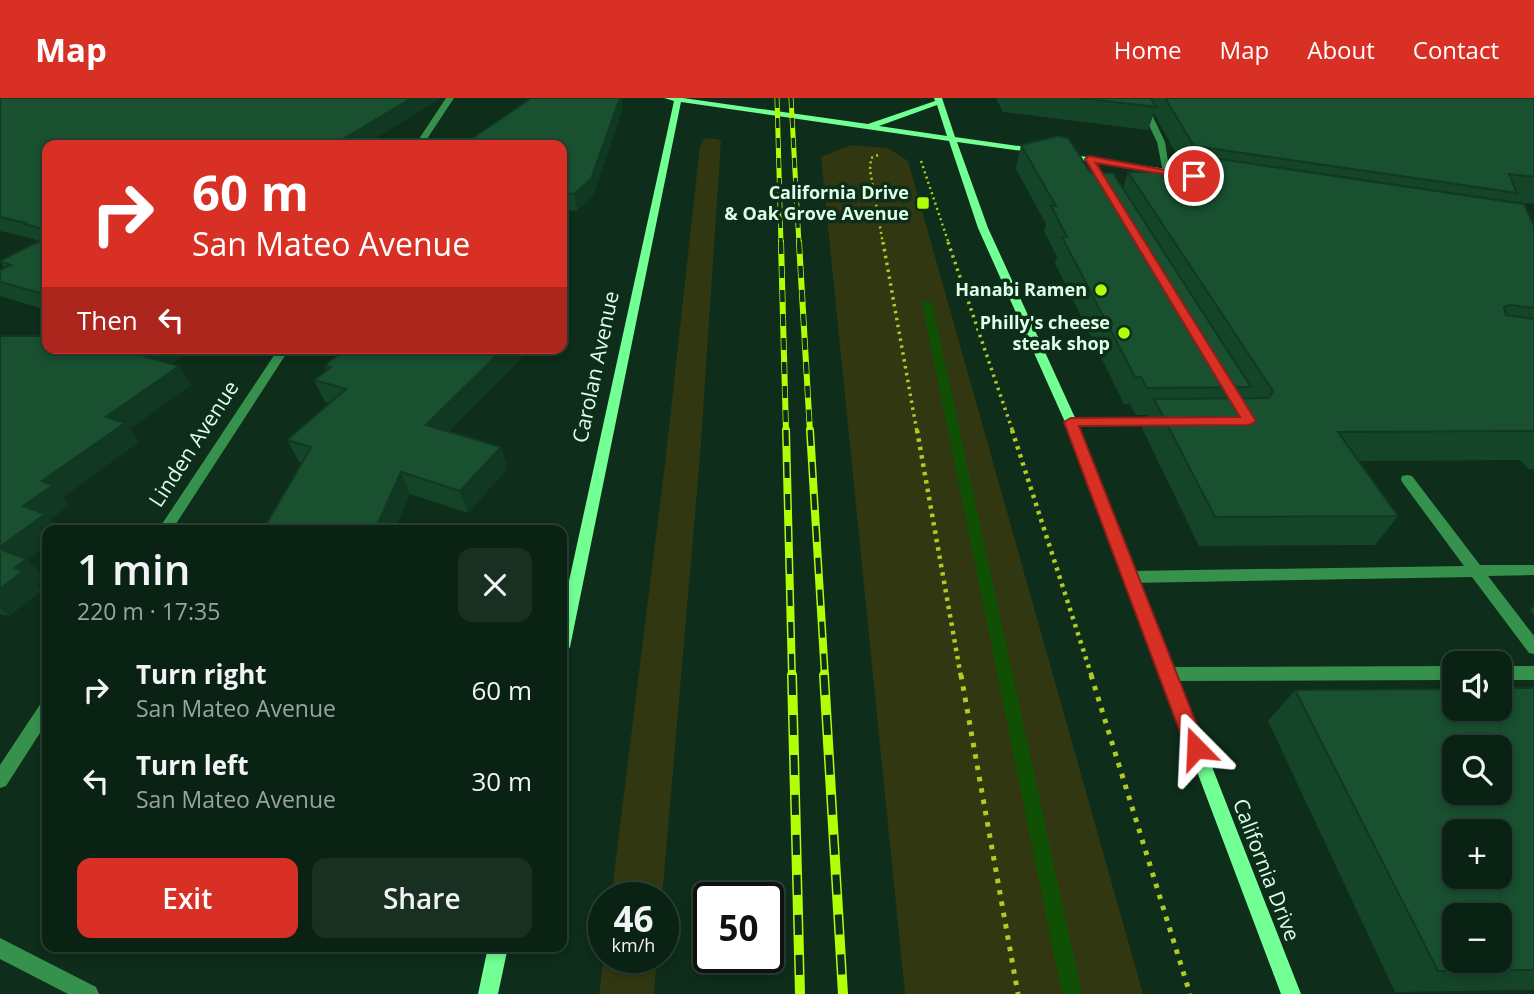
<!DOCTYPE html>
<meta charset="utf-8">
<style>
body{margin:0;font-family:"Open Sans",sans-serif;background:#182f22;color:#f1f3f6;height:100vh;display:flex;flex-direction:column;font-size:26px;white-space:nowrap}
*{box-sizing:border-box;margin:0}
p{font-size:23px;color:#99a4a0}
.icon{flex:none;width:38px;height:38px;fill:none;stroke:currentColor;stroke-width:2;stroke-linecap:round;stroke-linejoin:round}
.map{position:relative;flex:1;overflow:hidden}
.drawer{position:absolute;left:42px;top:427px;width:525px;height:427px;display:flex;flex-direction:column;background:#0a2214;border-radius:14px;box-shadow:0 4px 10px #0003,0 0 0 2px #2a3f34}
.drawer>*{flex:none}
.banner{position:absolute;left:42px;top:42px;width:525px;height:214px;border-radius:14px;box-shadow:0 4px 10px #0003,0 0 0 2px #2a3f34;background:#d93025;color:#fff;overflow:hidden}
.fabs{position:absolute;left:1442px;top:553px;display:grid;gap:14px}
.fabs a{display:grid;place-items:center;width:70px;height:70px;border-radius:14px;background:#0a2214;box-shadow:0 4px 10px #0003,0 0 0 2px #2a3f34;font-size:35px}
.speed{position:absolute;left:588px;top:784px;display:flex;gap:14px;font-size:35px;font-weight:700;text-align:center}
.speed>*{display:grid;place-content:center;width:91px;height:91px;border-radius:50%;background:#0a2214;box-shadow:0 4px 10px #0003,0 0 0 2px #2a3f34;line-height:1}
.speed small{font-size:18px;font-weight:400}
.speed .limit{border:4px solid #111;border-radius:10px;background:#fff;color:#111}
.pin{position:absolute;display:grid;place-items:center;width:60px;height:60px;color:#fff;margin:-30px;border:4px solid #fff;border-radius:50%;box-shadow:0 2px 7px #0007}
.me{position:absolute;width:77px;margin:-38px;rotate:339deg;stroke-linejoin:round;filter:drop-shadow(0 0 5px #0008)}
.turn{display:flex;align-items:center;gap:24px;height:147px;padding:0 35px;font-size:32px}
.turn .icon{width:91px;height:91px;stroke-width:2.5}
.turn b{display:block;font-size:49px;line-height:60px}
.then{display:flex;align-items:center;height:66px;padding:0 35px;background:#0003;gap:14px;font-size:26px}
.round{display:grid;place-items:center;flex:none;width:74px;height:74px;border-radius:14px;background:#182f22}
.headline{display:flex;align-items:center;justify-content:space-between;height:119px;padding:0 35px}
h1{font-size:42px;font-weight:600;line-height:52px}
.primary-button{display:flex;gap:14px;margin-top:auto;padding:14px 35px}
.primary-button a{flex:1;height:80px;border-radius:14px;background:#d93025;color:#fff;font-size:28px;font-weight:600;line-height:80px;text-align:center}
.primary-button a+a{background:#182f22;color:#f1f3f6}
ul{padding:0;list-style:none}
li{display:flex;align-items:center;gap:21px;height:91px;padding:0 35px}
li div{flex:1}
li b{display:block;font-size:26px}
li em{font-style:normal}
header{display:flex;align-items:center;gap:42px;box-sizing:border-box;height:98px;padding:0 35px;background:#d93025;color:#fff}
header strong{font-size:33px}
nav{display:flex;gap:38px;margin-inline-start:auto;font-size:24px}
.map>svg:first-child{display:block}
</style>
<header>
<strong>Map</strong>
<nav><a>Home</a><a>Map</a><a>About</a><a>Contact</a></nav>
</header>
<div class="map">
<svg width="1534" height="896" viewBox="0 0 1534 896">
<rect width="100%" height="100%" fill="#0e2d1a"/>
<path fill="#313811" d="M711,40L721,42L700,358L662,800H611L666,357L700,48L704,41Z
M851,47L888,50L908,63L1143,896H905L821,59Z
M604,859H657L654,896H599Z"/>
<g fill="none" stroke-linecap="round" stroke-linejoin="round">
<path fill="#105005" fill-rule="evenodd" d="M927,202L932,205L1082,896H1062L922,205Z"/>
<path stroke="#b0cb23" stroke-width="2.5" stroke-dasharray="2 3.5" stroke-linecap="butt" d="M878,57L871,60L870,72L883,146
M921,63L949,146"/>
<path stroke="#b0cb23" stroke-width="3.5" stroke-dasharray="2.5 4.5" stroke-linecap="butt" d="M883,144L917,334
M948,144L1013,334"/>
<path stroke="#b0cb23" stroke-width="4.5" stroke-dasharray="3.5 5" stroke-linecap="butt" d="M917,332L961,579
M1012,332L1092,579"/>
<path stroke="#b0cb23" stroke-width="5" stroke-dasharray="4.5 7" stroke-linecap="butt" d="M961,577L1018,896
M1091,577L1190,896"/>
<path fill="#35914c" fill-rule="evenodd" d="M1136,0H1144L1165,44L1170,76L1163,74L1157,44Z
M1407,377L1412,378L1480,467H1534V477L1488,478L1534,538V556L1529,555L1472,479L1130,485L1125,483L1123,479L1125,475L1130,473L1464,468L1402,384L1401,381L1402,378Z
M1454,568V582L1168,583L1162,581L1160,576L1162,571L1168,569Z
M1500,568H1534V582H1500Z"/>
<path fill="#35914c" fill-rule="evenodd" d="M446,0H454L423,47H415Z
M1086,59H1092L1110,90L1109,92H1103L1085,61Z
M279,250H290L172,432H158Z
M1071,320H1163L1169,324L1163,328L1067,327L1065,324Z
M47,603V624L6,688L0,690V667L41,605Z
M0,840L96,889L99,896H68L0,861Z"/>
<path fill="#72ff94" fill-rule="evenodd" d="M664,0H683L868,26L935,3L934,0H942L955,39L1040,51L1041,53L1037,55L957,44L988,130L1077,324L1301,896H1281L1065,324L978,130L949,43L681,4L570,549L567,554L562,555V515L674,3ZM937,7L947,38L879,28Z
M1061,55L1179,73L1183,76L1179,79L1064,59L1060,57Z
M488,849H508L498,896H478Z"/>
<g stroke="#b0ff07" stroke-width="5">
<path id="rail-far3" d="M777,0L781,146
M791,0L799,146"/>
</g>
<g stroke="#b0ff07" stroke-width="6">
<path id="rail-far2" d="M781,144L786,334
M799,144L810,334"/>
</g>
<g stroke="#b0ff07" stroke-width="8">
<path id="rail-far1" d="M786,332L792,579
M810,332L825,579"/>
</g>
<g stroke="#b0ff07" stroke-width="10">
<path id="rail" d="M792,577L800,896
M824,577L843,896"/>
</g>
<use href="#rail-far3" stroke="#0e2d1a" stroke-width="3.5" stroke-dasharray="10" stroke-linecap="butt"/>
<use href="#rail-far2" stroke="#0e2d1a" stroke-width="4.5" stroke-dasharray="12" stroke-linecap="butt"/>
<use href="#rail-far1" stroke="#0e2d1a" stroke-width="5" stroke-dasharray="16" stroke-linecap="butt"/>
<use href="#rail" stroke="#0e2d1a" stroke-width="7" stroke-dasharray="20" stroke-linecap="butt"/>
</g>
<path fill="#154529" d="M0,0H441L365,47H47V212L0,198V172L4,170L0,163L38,144L34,141L0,133Z
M531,0H621L622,13L593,98L577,113L562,111V47H464V46Z
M996,0H1534V106L1512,103V104L1534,128V371H1528L1520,362L1358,363L1398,418L1375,447L1199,448L1142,330L1148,317H1136L1130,306H1124L1055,165L1057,159L1044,133L1046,126L1016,71L1021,47L1091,75L1123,91L1128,74L1194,73L1185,72L1154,15L1148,32L1003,14Z
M0,238L47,250H179L183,258L172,266L191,287L130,331L139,344L63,399L69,407L50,421L60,432H47L27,462L45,480L37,486L42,492L9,518L0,516Z
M531,250L449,333L508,370L468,415L410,396L299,364L287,342L330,305L325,304L314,282L327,272L325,267Z
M1534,508V517L1530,512Z
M1534,590V892L1395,894L1268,623L1295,592Z"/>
<path fill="#113822" d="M412,0H441L365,47H333Z
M620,0H621L622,13L593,98L577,113L574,96Z
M154,250H179L183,258L156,276L144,258Z
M504,250H531L435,348L426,327Z
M179,268L191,287L130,331L139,344L63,399L69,407L50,421L60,432H47V447L27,462L45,480L37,486L42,492L9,518L0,510V449L23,408L42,383L106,319Z
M501,349L508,370L468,415L460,393Z
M401,374L410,396L395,432H375Z"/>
<path fill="#185030" stroke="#113822" stroke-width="2" fill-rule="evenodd" d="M0,0H412L333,47H47V132L24,126L26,125L0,119Z
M531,0H620L591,81L574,96L562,94V47H471L464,46Z
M1079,0H1151L1156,9Z
M1165,0H1534V79L1509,76L1517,95L1194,48Z
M1058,38L1068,40L1091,75H1113L1251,289L1147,290L1141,279H1135L1062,139H1067L1051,108H1056L1021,47Z
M1200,58L1524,106L1534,128V210L1510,207L1504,209L1506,217L1534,221V333L1338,334L1398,418L1215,419L1154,301L1269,300L1273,293L1128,74L1208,73Z
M47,139V197L0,184V172L11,167L0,163Z
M0,238H47V250H154L144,258L179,268L106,319L125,325L42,383L53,387L23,408L45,416L0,449Z
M347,250H504L426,327L501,349L460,393L401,374L375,432H263L311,349L287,342L346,291L314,282L331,269L325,267Z
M0,451L26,461L15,470L23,473L0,491Z
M1500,590H1534V872L1438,873L1295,592L1454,591V611H1500ZM1454,649H1500V695H1454ZM1454,733H1500V779H1454ZM1454,817H1500V863H1454Z"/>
<path fill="#d93025" stroke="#8d1f18" stroke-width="2" d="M1089,58L1198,78L1194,81L1096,65L1256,323L1249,327L1079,328L1206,650L1203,656L1196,659L1189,656L1186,650L1064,324L1071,320L1240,319L1085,61Z"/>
<g fill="#b0ff07" stroke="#0e2d1a" stroke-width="2.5">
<rect x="916" y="98" width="14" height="14" rx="3.5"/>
<circle cx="1101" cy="192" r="7"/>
<circle cx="1124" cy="235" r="7"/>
</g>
<g text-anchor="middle" stroke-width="7" stroke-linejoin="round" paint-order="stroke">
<g font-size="18" font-weight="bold" fill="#dbffe7" stroke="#0e2d1a" text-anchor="end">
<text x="909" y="101">California Drive<tspan x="909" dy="21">&amp; Oak Grove Avenue</tspan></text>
<text x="1087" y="198">Hanabi Ramen</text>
<text x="1110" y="231">Philly's cheese<tspan x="1110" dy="21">steak shop</tspan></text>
</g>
<g font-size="21" fill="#dbffe7" stroke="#0e2d1a">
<text transform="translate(596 269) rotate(-78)" y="7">Carolan Avenue</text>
<text transform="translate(194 346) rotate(-57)" y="7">Linden Avenue</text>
<text transform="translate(1266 772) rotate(69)" y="7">California Drive</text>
</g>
</g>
</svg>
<div class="fabs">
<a><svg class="icon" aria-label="sound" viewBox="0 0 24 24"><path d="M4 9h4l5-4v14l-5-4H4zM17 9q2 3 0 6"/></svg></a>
<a><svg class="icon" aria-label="search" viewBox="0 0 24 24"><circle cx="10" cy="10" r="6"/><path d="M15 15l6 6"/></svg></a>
<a>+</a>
<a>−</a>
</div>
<div class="speed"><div>46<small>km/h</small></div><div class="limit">50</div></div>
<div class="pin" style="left:1194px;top:78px;background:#d93025"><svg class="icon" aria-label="arrive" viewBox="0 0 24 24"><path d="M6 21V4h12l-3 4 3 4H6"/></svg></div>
<svg class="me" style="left:1196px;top:650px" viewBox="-20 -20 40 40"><path d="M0-17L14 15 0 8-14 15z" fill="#d93025" stroke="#fff" stroke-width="4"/></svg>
<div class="banner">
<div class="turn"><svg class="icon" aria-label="right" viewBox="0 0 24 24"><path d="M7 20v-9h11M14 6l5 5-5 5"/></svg><div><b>60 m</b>San Mateo Avenue</div></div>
<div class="then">Then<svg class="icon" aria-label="left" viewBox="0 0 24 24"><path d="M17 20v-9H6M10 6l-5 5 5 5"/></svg></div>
</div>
<section class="drawer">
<div class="headline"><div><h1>1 min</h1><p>220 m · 17:35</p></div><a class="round"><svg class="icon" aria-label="close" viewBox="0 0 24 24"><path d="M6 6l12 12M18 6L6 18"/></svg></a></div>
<ul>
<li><svg class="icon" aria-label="right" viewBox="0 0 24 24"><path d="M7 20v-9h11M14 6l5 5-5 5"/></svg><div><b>Turn right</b><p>San Mateo Avenue</p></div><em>60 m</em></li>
<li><svg class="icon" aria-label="left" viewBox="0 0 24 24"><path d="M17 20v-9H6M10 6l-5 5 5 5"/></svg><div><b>Turn left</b><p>San Mateo Avenue</p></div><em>30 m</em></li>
</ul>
<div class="primary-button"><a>Exit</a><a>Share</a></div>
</section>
</div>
